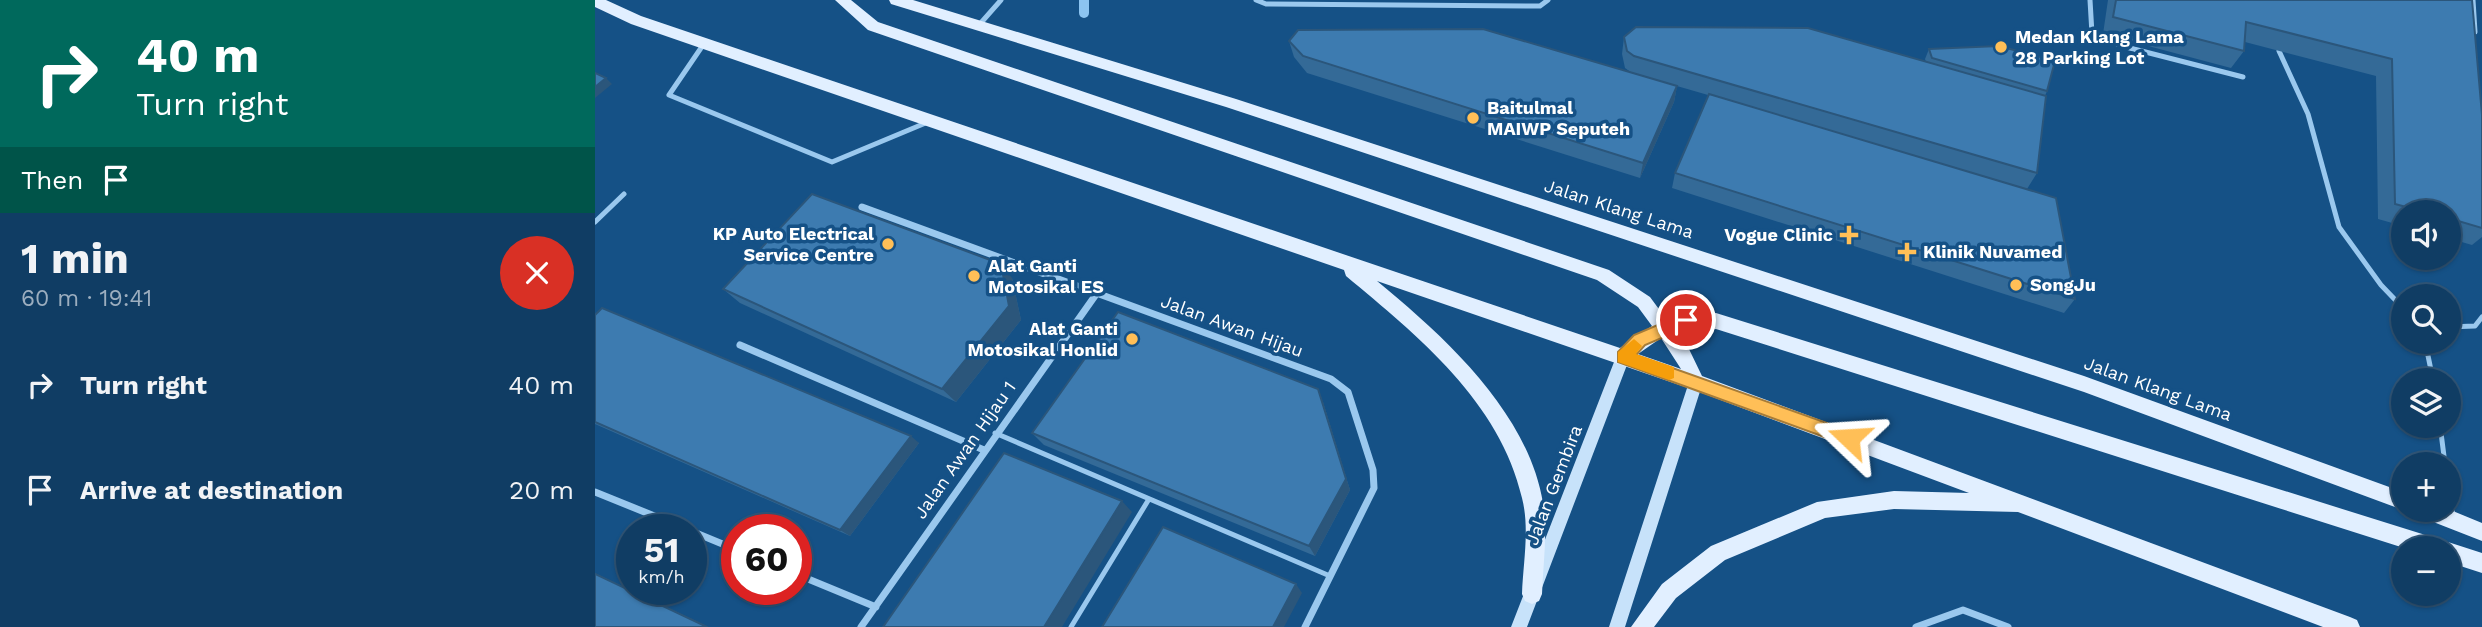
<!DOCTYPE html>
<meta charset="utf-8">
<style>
body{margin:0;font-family:"Work Sans",sans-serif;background:#1e486d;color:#f1f3f6;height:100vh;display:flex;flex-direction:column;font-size:26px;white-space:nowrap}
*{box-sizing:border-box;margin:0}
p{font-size:23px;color:#9caebf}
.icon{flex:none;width:38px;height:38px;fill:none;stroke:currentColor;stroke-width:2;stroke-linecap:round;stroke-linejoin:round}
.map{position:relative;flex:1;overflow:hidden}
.drawer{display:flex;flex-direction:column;background:#103d64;width:595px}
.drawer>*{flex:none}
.hud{background:#00695c;color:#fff;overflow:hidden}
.buttons{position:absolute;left:1796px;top:200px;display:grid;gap:14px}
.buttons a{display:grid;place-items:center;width:70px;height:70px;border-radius:50%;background:#103d64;box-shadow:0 2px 5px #0004,0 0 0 2px #305678;font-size:35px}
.speed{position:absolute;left:21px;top:514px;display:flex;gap:14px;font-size:35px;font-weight:700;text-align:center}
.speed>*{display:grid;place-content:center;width:91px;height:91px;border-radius:50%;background:#103d64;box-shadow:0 2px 5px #0004,0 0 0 2px #305678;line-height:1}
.speed small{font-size:18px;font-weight:400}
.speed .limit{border:10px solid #d22;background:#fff;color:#111}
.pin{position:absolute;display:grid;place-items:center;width:60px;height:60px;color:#fff;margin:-30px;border:4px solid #fff;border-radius:50%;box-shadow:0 2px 7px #0007}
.me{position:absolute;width:77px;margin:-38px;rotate:290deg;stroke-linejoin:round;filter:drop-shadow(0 0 5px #0008)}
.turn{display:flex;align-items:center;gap:24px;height:147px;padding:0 21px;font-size:32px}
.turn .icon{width:91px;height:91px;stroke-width:2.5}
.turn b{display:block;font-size:49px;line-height:60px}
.then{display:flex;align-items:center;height:66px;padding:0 21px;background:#0003;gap:14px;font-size:26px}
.round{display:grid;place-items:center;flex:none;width:74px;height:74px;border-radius:37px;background:#1e486d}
.head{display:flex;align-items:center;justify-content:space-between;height:119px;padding:0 21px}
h1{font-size:42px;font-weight:700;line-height:52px}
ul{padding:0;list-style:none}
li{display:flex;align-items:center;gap:21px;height:105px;padding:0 21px}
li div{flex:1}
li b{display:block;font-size:26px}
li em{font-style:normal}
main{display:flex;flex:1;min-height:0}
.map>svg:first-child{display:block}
</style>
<main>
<section class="drawer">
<div class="hud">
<div class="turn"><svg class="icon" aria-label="right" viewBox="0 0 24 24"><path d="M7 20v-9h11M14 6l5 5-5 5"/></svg><div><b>40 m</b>Turn right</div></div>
<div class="then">Then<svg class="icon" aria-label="arrive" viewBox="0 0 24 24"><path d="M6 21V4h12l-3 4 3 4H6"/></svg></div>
</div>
<div class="head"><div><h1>1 min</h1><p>60 m · 19:41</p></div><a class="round" style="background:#d93025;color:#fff"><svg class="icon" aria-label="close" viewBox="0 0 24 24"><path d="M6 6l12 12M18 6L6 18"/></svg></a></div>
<ul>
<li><svg class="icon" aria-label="right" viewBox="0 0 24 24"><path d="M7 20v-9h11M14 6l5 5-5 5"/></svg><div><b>Turn right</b></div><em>40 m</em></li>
<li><svg class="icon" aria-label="arrive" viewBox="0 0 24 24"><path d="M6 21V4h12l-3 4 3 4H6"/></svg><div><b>Arrive at destination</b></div><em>20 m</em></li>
</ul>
</section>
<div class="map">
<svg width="1887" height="627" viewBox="0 0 1887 627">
<rect width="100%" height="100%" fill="#155186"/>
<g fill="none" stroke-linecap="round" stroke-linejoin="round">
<path stroke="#8cc4f1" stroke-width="10" d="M489,0V13"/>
<path stroke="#9ac8ee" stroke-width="5" d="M661,0L671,4L945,6L953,0
M1495,0L1497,34L1527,46L1648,77
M1878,0L1880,32
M384,25L406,0
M108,45L74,95L237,162L333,122
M1684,51L1713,114L1744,227L1786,285L1808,308
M0,222L29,194
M1853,327L1880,326L1887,317
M1830,341L1838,380
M1845,425L1850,464
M400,433L735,576
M1853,485L1858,516
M476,627L554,499"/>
<path stroke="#9ac8ee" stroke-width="7" d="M267,207L736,379L753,392L778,470L779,488L710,627
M145,345L389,450
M0,492L94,530
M96,531L142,550
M201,574L281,607
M266,627L502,293
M1321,627L1368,610L1413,627"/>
<path fill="#c7e2fa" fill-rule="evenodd" d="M1028,351L1033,353L1035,357L932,627H916L1021,357L1023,353Z
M1101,376L1106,377L1108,382L1030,627H1014L1094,382L1096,377Z"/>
<path fill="#e1efff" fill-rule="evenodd" d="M0,0H11L46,16L1025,348L1057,326L1043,307L1002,280L273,30L240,0H256L283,22L1014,270L1055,297L1072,320L1094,315L1121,313L1840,538L1848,544L1853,542L1887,553V573L1853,562V548H1809L1121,329L1082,332L1093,347L1107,376L1755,617L1762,620L1765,627H1728L1423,512L1299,509L1230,518L1130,560L1081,598L1059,627H1036L1067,584L1116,546L1222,502L1299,491L1374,493L1099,390L782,281C850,337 933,412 948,503C953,533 948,564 947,594L944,601L937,604L930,601L927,594C928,563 935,529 927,498C905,402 823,336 751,276L749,270L36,24L0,7ZM1066,338L1086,369L1043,354Z
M294,0H318L641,99L1489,376L1808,492V509H1810L1808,510L1489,392L631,107L296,4Z
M1820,509H1853L1887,523V541L1823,516Z"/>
</g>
<path fill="#346a97" d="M1513,0H1877L1887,115V237L1877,245L1853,238V212H1808V226L1783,219L1781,76L1650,42L1649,51L1636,68L1508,34Z
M1029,37L1331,62L1330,59L1334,49L1452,91L1450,96L1442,173L1432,189L1304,151L1480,299L1469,313L1077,188L1080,173L1113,95L1037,73L1030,68L1027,54Z
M694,41L1082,86L1079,102L1045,178L712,73L699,57Z
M417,278L426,320L361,402L145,303L128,289Z
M0,315L324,443L255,536L0,424Z
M728,402L755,490L720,556L449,445L437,433Z"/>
<path fill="#2b567b" d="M11,78L17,84L0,98V87Z
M1082,86L1079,102L1045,178L1048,163Z
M406,264L417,278L426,320L361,402L347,389Z
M723,389L728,402L755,490L720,556L714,546Z
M316,436L324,443L255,536L245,530Z
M527,501L537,512L467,627H449Z
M0,573L114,627H112L0,574Z
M701,584L707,593L689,627H678Z"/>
<path fill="#3d7bb0" stroke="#2b567b" stroke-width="2" d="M1521,0H1877L1887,115V228L1853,218V212H1830L1800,204L1797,59L1651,22L1649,51L1518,17Z
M1041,27L1213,28L1451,96L1442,173L1039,56L1032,51L1029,37Z
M888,29L1082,86L1048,163L708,56L694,41L703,30Z
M1404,46L1460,61L1452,91L1337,58L1334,49Z
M0,73L11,78L0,87Z
M1114,94L1461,198L1480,299L1080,173Z
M217,194L406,264L414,306L347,389L128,289Z
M7,308L316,436L245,530L0,422V315Z
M523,312L723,389L751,479L714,546L437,433Z
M409,453L527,501L449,627H288Z
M568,527L701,584L678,627H507Z
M0,574L112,627H0Z"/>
<path fill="#ffbf57" stroke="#a67c39" stroke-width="2" d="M1091,313L1099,320L1097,325L1050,345L1041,355L1260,433L1263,438L1260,444L1254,446L1023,362V352L1039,335Z"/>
<path fill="#f59e0b" d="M1039,339L1047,346L1041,354L1079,367V378L1074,380L1023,362V352Z"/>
<g fill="#ffbf57" stroke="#155186" stroke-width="2.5">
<circle cx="1406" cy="47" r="7"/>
<circle cx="878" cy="118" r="7"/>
<path d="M1250.5 224.5h7v7h7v7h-7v7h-7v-7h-7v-7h7z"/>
<circle cx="293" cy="244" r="7"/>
<path d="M1308.5 241.5h7v7h7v7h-7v7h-7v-7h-7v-7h7z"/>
<circle cx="379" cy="276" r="7"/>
<circle cx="1421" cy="285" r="7"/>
<circle cx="537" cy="339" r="7"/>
</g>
<g text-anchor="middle" stroke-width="7" stroke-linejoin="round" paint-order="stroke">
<g font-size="18" font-weight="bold" fill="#fff" stroke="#155186" text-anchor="start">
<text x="1420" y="43">Medan Klang Lama<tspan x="1420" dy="21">28 Parking Lot</tspan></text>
<text x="892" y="114">Baitulmal<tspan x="892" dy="21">MAIWP Seputeh</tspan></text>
<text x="279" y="240" text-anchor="end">KP Auto Electrical<tspan x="279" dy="21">Service Centre</tspan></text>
<text x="1238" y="241" text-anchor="end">Vogue Clinic</text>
<text x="1328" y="258">Klinik Nuvamed</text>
<text x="393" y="272">Alat Ganti<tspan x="393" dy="21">Motosikal ES</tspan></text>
<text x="1435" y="291">SongJu</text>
<text x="523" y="335" text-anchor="end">Alat Ganti<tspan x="523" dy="21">Motosikal Honlid</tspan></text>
</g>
<g font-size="18" fill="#fff" stroke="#155186">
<text transform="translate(1024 209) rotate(18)" y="6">Jalan Klang Lama</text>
<text transform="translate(637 326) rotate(20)" y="6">Jalan Awan Hijau</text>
<text transform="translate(1563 389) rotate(20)" y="6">Jalan Klang Lama</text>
<text transform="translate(370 450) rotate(-55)" y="6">Jalan Awan Hijau 1</text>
<text transform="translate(959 485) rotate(-69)" y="6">Jalan Gembira</text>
</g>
</g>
</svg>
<div class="buttons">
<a><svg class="icon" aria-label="sound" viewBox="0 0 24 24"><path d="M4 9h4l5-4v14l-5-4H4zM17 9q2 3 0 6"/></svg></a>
<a><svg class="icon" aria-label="search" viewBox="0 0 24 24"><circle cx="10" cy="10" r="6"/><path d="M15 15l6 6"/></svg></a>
<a><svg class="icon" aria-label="layers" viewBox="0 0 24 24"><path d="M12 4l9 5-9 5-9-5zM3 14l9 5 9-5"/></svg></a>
<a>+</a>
<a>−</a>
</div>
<div class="speed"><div>51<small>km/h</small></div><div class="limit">60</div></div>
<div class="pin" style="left:1091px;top:320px;background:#d93025"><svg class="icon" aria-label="arrive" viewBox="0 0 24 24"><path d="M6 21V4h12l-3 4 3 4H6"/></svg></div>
<svg class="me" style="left:1254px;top:438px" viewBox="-20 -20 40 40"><path d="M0-17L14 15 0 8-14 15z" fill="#ffbf57" stroke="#fff" stroke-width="4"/></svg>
</div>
</main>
